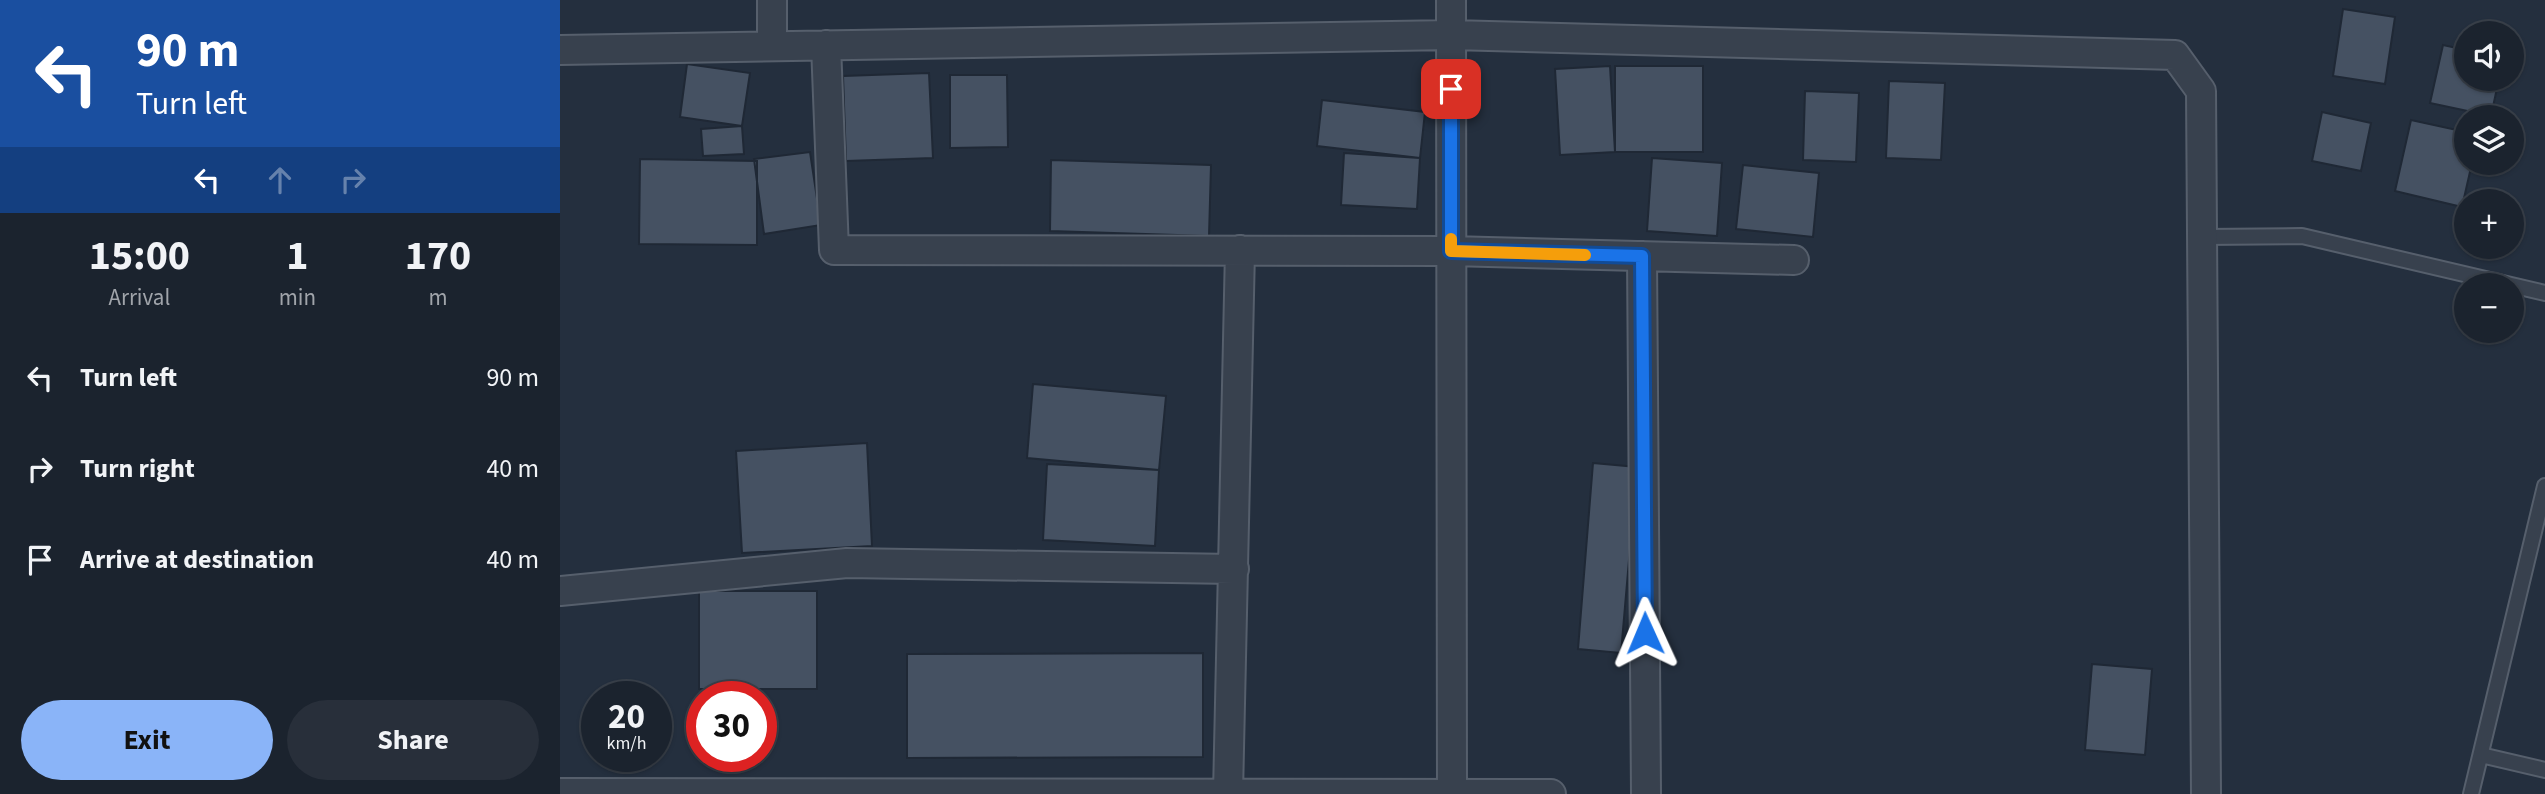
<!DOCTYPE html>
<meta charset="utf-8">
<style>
body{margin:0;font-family:"Source Sans 3",sans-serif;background:#282f3a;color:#f1f3f6;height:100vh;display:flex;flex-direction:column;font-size:26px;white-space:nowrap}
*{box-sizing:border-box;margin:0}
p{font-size:23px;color:#a0a4aa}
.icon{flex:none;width:38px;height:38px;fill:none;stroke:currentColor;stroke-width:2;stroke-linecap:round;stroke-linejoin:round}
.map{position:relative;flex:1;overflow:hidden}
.sheet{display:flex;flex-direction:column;background:#1b232e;width:560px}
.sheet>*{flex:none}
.top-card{background:#1a4fa0;color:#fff;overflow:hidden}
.controls{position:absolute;left:1894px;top:21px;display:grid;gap:14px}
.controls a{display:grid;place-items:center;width:70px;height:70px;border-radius:50%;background:#1b232e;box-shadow:0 2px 5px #0004,0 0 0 2px #39404a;font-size:35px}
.speed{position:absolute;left:21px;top:681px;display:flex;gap:14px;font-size:35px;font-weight:700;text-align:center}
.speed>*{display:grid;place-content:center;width:91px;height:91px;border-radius:50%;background:#1b232e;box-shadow:0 2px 5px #0004,0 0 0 2px #39404a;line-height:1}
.speed small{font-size:18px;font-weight:400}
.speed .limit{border:10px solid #d22;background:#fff;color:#111}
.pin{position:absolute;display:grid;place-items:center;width:60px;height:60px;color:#fff;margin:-30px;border-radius:14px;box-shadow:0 4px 10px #0006}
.me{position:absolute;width:77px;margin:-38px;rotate:359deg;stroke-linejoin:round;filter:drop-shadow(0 0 5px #0008)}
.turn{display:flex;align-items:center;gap:24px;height:147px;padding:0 21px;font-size:32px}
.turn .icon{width:91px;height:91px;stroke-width:2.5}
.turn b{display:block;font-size:49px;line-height:60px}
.lanes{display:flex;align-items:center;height:66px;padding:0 21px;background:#0003;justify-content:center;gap:35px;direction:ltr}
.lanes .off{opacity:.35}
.eta{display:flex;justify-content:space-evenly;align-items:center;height:119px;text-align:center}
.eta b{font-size:42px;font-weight:700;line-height:49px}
.primary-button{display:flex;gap:14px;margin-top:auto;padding:14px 21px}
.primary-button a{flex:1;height:80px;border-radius:42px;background:#8ab4f8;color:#111;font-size:28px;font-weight:700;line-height:80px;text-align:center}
.primary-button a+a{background:#282f3a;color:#f1f3f6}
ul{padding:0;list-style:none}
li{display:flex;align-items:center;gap:21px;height:91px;padding:0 21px}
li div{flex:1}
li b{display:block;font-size:26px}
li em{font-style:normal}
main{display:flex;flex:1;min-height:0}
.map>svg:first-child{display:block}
</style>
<main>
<section class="sheet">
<div class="top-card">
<div class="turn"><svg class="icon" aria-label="left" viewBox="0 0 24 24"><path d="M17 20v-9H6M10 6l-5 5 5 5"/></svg><div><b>90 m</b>Turn left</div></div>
<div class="lanes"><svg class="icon" aria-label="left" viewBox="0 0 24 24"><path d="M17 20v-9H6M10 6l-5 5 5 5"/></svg><svg class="icon off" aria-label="ahead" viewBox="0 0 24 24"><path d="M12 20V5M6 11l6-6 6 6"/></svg><svg class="icon off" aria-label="right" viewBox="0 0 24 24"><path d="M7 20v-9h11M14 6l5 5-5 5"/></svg></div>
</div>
<div class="eta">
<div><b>15:00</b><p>Arrival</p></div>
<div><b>1</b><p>min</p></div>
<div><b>170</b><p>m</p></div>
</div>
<ul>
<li><svg class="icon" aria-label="left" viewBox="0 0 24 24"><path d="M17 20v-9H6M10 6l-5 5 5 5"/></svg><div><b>Turn left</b></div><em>90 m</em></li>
<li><svg class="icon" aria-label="right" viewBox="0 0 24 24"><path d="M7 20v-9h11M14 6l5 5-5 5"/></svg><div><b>Turn right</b></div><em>40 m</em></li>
<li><svg class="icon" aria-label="arrive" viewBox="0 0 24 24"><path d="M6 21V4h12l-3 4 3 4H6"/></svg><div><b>Arrive at destination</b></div><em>40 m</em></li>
</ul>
<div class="primary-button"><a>Exit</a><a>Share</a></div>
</section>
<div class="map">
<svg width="1985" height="794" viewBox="0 0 1985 794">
<rect width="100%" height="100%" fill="#242f3e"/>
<path fill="#455162" stroke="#1f2835" stroke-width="2" d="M1783,9L1835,17L1825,84L1773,76Z
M1883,45L1906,50V79H1939L1931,116L1870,103Z
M127,64L190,73L182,126L120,117Z
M1050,66L1055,152L1000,155L995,69Z
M1055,66H1143V152H1055Z
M369,73L373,158L286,161L283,76Z
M390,75H447L448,147L390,148Z
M1329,81L1385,83L1381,160L1326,158Z
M1245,91L1299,93L1296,162L1243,160Z
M762,100L865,112L860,158L757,146Z
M1762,112L1811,123L1801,171L1752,161Z
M1851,120L1906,132V163H1912L1902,207L1835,191Z
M182,126L184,154L143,156L141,129Z
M250,152L261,225L204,234L194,159Z
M784,153L860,158L857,209L781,205Z
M1092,158L1162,163L1157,236L1087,231Z
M80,159L197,161V245L79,244Z
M491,160L651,165L649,236L490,231Z
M1183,165L1259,173L1253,237L1176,229Z
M473,384L606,396L599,470L467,458Z
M307,443L312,546L182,553L176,451Z
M1033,463L1077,467L1061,653L1018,649Z
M487,464L599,470L595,546L483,540Z
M139,591H257V689H139Z
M643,653V757L347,758V654Z
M1532,664L1592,669L1585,755L1525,750Z"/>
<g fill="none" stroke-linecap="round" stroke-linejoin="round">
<g stroke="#565f6c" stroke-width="18">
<path id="service" d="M1644,237L1742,236L1985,293
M1921,755L1985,770
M1911,794L1985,486"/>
</g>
<g stroke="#565f6c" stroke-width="32">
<path id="minor" d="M212,0V46
M891,0L892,794
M266,45L274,250L891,251L1234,260
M0,50L892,35L1615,55L1641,91L1646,794
M1082,256L1086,794
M0,591L287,563L674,569
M0,793L991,794
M668,794L680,250"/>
</g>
<use href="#service" stroke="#38414e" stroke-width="14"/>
<use href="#minor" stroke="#38414e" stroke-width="28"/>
</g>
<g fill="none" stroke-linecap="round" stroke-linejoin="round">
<g stroke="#114b97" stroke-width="18">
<path id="route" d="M891,89V251L1082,256L1085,633"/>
</g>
<use href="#route" stroke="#1a73e8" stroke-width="12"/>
<path stroke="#f59e0b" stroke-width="12" d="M891,239V251L1025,255"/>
</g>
</svg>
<div class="controls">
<a><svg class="icon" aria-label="sound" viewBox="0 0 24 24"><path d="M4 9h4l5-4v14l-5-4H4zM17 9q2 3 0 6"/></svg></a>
<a><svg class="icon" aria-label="layers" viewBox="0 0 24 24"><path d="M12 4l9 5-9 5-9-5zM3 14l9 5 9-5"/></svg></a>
<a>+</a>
<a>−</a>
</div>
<div class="speed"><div>20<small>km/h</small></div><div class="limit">30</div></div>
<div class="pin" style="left:891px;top:89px;background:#d93025"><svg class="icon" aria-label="arrive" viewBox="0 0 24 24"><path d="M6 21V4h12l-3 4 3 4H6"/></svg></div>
<svg class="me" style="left:1085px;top:633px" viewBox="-20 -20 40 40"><path d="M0-17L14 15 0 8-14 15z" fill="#1a73e8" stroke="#fff" stroke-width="4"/></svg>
</div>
</main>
